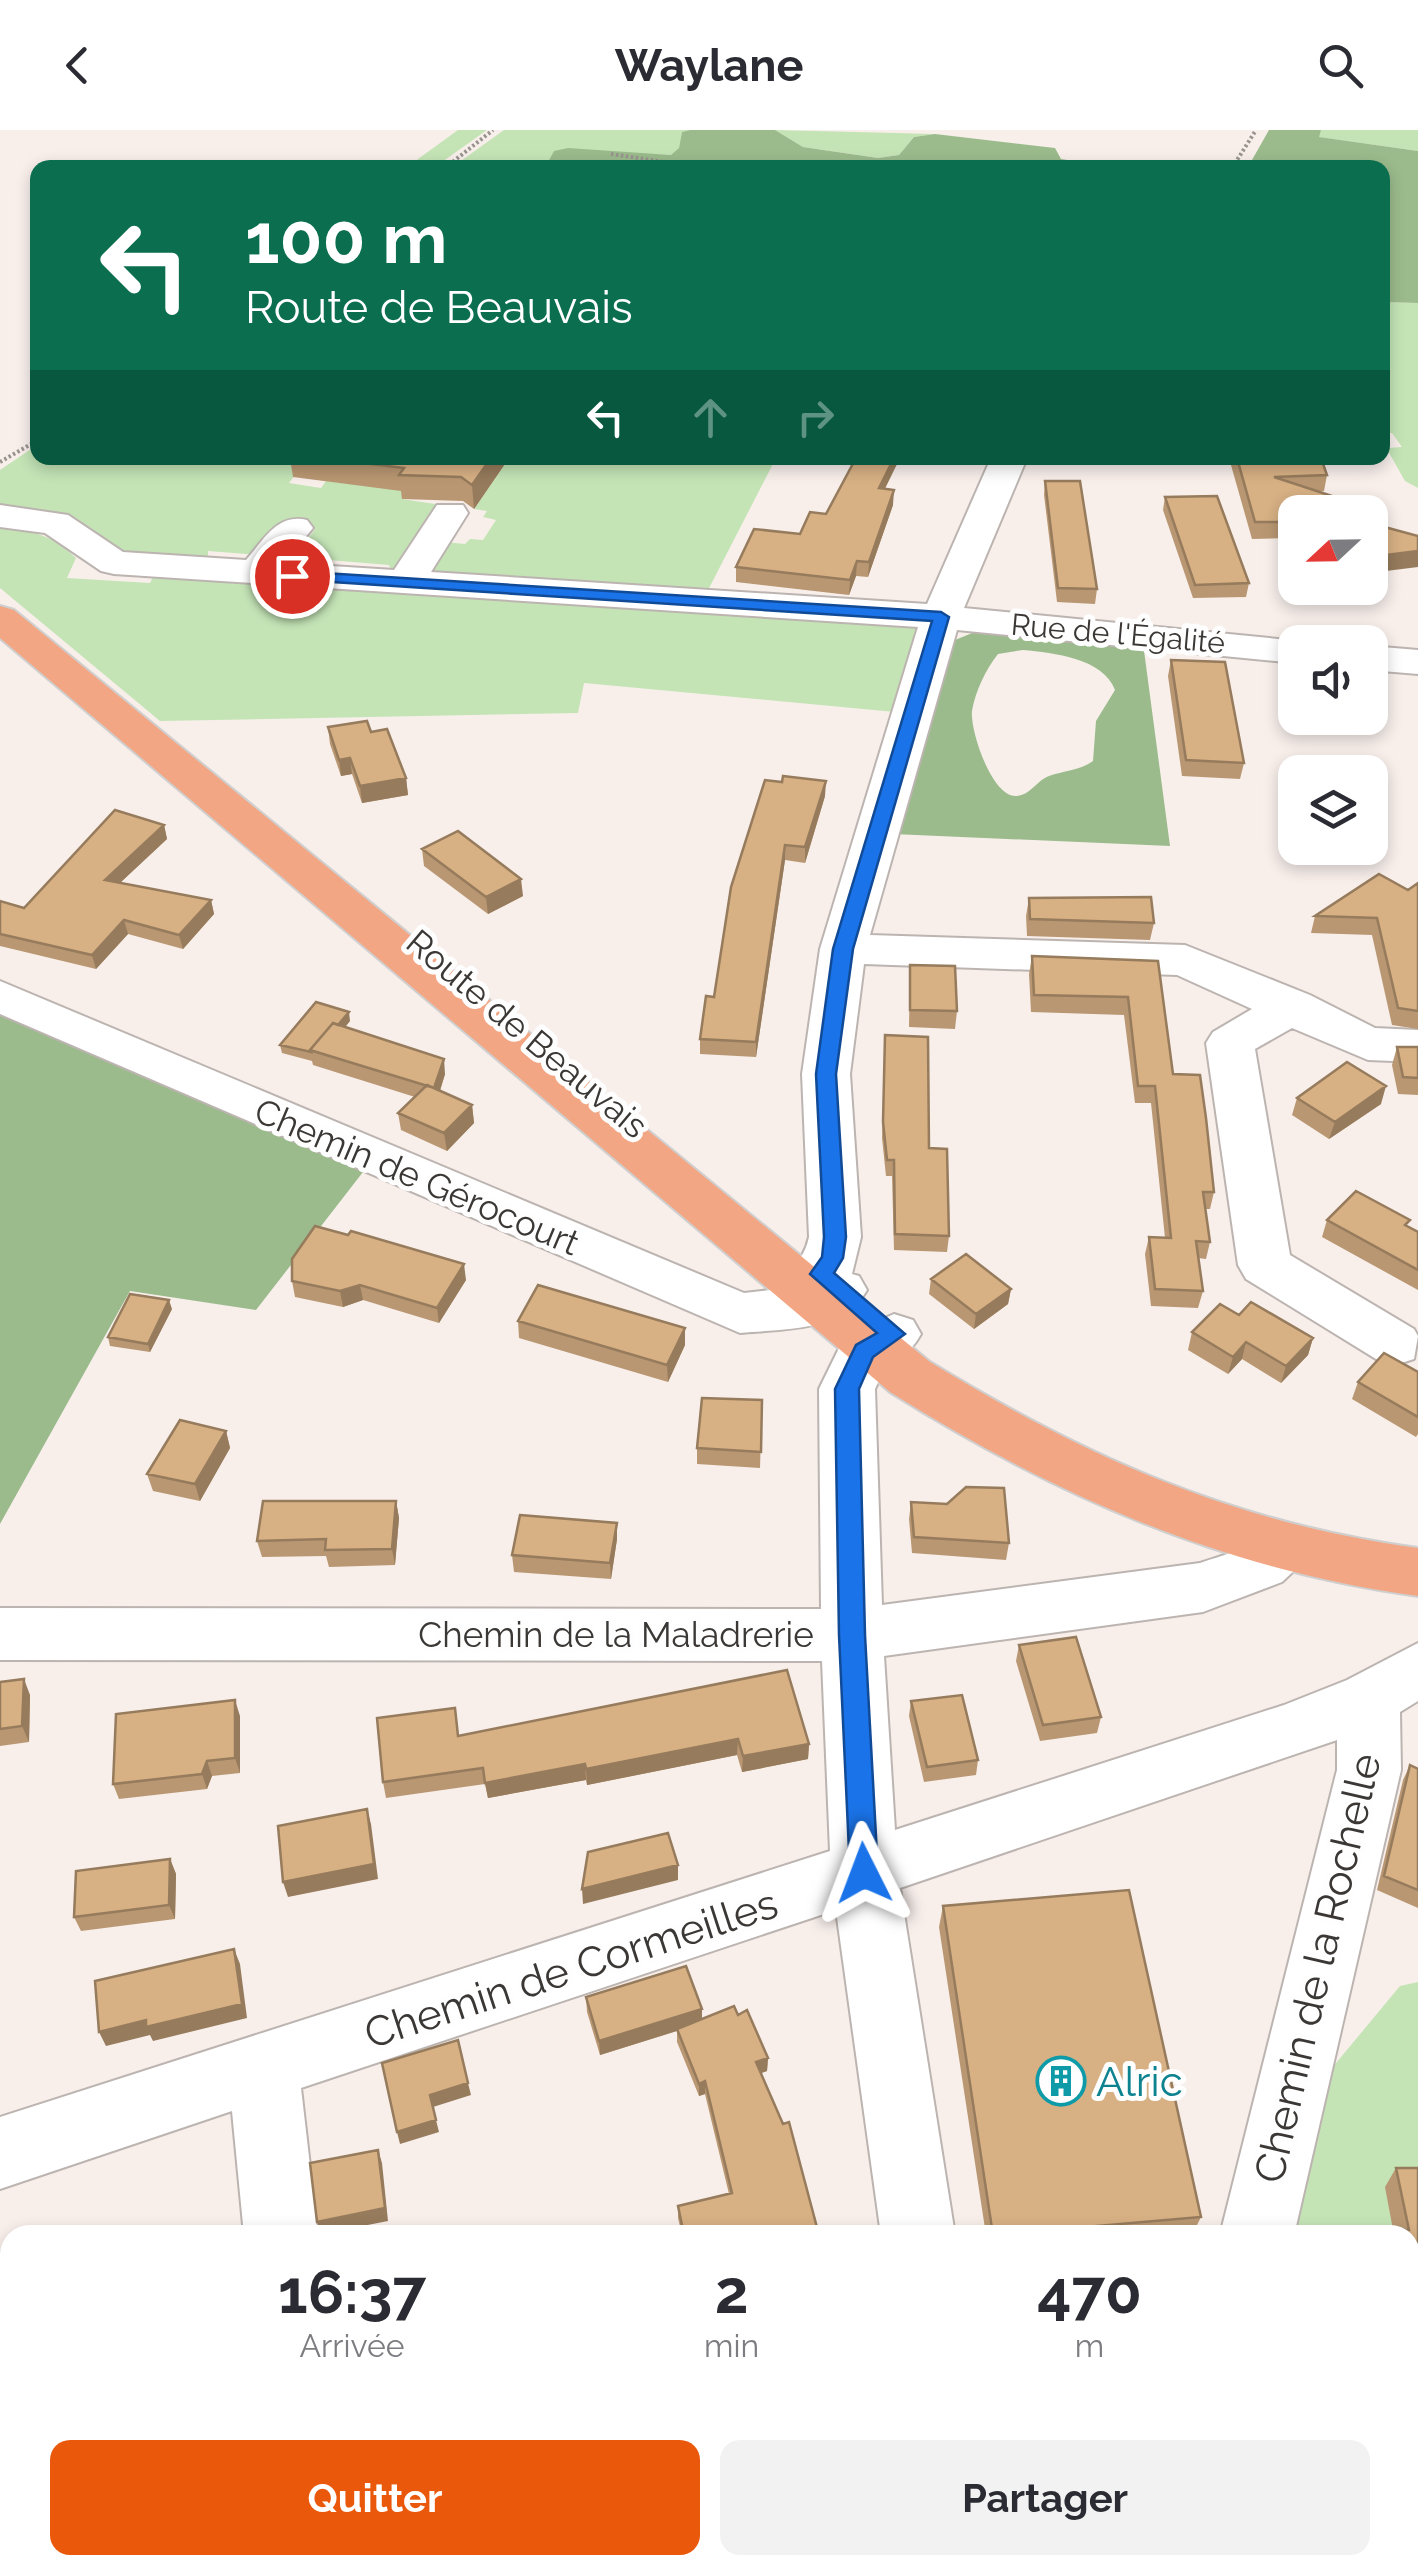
<!DOCTYPE html>
<html lang="fr">
<meta charset="utf-8">
<style>
body{margin:0;font-family:Raleway,sans-serif;background:#f2f2f3;color:#2b2b33;height:100vh;display:flex;flex-direction:column;font-size:38px;white-space:nowrap}
*{box-sizing:border-box;margin:0}
p{font-size:32px;color:#7c7c81}
.icon{flex:none;width:55px;height:55px;fill:none;stroke:currentColor;stroke-width:2;stroke-linecap:round;stroke-linejoin:round}
.map{position:relative;flex:1;overflow:hidden}
.panel{position:absolute;left:0px;top:2095px;width:1420px;height:350px;display:flex;flex-direction:column;background:#fff;border-radius:30px 30px 0 0;box-shadow:0 5px 15px #0003}
.panel>*{flex:none}
.banner{position:absolute;left:30px;top:30px;width:1360px;height:305px;border-radius:20px;box-shadow:0 5px 15px #0003;background:#0b6e4f;color:#fff;overflow:hidden}
.needle{width:65px;rotate:248deg}
.controls{position:absolute;left:1278px;top:365px;display:grid;gap:20px}
.controls a{display:grid;place-items:center;width:110px;height:110px;border-radius:20px;background:#fff;box-shadow:0 5px 15px #0003;font-size:50px}
.pin{position:absolute;display:grid;place-items:center;width:85px;height:85px;color:#fff;margin:-42px;border:5px solid #fff;border-radius:50%;box-shadow:0 2px 10px #0007}
.me{position:absolute;width:110px;margin:-55px;rotate:357deg;stroke-linejoin:round;filter:drop-shadow(0 0 8px #0008)}
.turn{display:flex;align-items:center;gap:35px;height:210px;padding:0 50px;font-size:45px}
.turn .icon{width:130px;height:130px;stroke-width:2.5}
.turn b{display:block;font-size:70px;line-height:85px}
.lanes{display:flex;align-items:center;height:95px;padding:0 50px;background:#0003;justify-content:center;gap:50px;direction:ltr}
.lanes .off{opacity:.35}
.eta{display:flex;justify-content:space-evenly;align-items:center;height:170px;text-align:center}
.eta b{font-size:60px;font-weight:700;line-height:70px}
.action{display:flex;gap:20px;margin-top:auto;padding:20px 50px}
.action a{flex:1;height:115px;border-radius:20px;background:#ea580c;color:#fff;font-size:40px;font-weight:700;line-height:115px;text-align:center}
.action a+a{background:#f2f2f3;color:#2b2b33}
header{display:flex;justify-content:space-between;align-items:center;height:130px;padding:0 50px;background:#fff;font-size:45px;font-weight:700}
.map>svg:first-child{display:block}
</style>
<header><svg class="icon" aria-label="back" viewBox="0 0 24 24"><path d="M15 5l-7 7 7 7"/></svg>Waylane<svg class="icon" aria-label="search" viewBox="0 0 24 24"><circle cx="10" cy="10" r="6"/><path d="M15 15l6 6"/></svg></header>
<div class="map">
<svg width="1418" height="2445" viewBox="0 0 1418 2445">
<rect width="100%" height="100%" fill="#f8efeb"/>
<path fill="#c4e4b6" d="M458,0H487L435,37H407Z
M504,0H690L682,2L679,19L672,25L554,21L545,37L451,38Z
M775,0L935,4L914,7L899,25L878,28L803,17Z
M1321,0H1418V21L1318,7Z
M1383,172L1418,173V358L1405,351L1383,312L1388,318L1402,317L1392,303H1383Z
M37,315L38,328H308L289,353L321,358L326,351L350,354L432,328L402,369L442,375L394,448L389,435L280,426L283,421L300,420L315,399L286,395L259,425L208,421V433L118,428L0,379V340Z
M509,328H776L705,466L424,442L444,412L465,414L470,409L483,410L496,390L483,387L487,381L474,379Z
M0,396C32,401 53,405 76,428L67,448L150,453L156,440L910,492L921,502L895,582L584,553L578,583L160,591L0,458Z
M1418,1852V2057L1394,2105H1281L1307,1968L1400,1856Z
M1418,2364V2445H949V2435H1410V2365Z"/>
<path fill="#9bbb8c" fill-rule="evenodd" d="M690,0H775L803,17L878,28L899,25L914,7L935,4L1055,18L1061,29L1112,37H545L554,21L568,18L671,25L679,18L682,2Z
M1269,0H1321L1319,7L1418,21V173L1383,172L1382,38L1248,37Z
M982,499L1143,513L1170,716L893,704L955,510ZM1023,520C1054,523 1103,528 1115,560L1096,591L1093,631C1081,640 1063,641 1049,646C1036,651 1031,665 1016,666C992,667 970,601 972,581C975,562 986,539 998,524Z
M0,881L363,1042L256,1180L130,1161L0,1394Z"/>
<g fill="none" stroke-linecap="round" stroke-linejoin="round">
<g stroke="#bcb4b0" stroke-width="4">
<path id="minor" d="M991,328H1027L964,478L1309,512H1295V533L957,500L870,805L1185,815L1310,865L1375,898L1418,900V932L1368,930L1292,898L1255,919L1290,1125L1414,1199L1418,1206L1414,1229L1395,1235L1376,1229L1246,1149L1238,1135L1206,913L1213,902L1252,879L1177,845L864,834L850,944L861,1107L852,1144L859,1146L867,1160C843,1202 782,1199 740,1203L0,884V851L744,1163L778,1159C789,1139 804,1131 809,1107L802,944L820,819L918,497L114,444L101,441L45,403L0,397V375L68,385L123,422L246,430C264,410 277,383 307,390L313,398L284,433L394,440L437,375H463L468,383L431,442L927,474Z
M1370,516L1418,520V544L1370,540Z
M894,1184L913,1190L921,1204C906,1232 890,1224 875,1259L882,1475L1200,1433C1213,1428 1229,1425 1240,1418C1264,1403 1269,1392 1299,1402L1308,1419L1299,1436L1282,1452L1203,1482L884,1526L895,1700L1284,1575L1347,1550L1418,1513V1571L1400,1582L1401,1640L1294,2105H1220L1337,1640V1610L900,1758L955,2105H881L836,1780L301,1958L318,2105H244L232,1981L0,2059V1987L830,1721L822,1531L0,1530V1478L821,1479L819,1259L845,1206Z
M879,2435H961V2445H879Z
M1136,2435H1218L1216,2445H1134Z"/>
</g>
<g stroke="#d0cfcf" stroke-width="4">
<path id="major" d="M0,476L14,480L930,1232C1087,1328 1234,1393 1418,1418V1466C1225,1440 1054,1365 890,1262L0,508Z"/>
</g>
<path stroke="#999390" stroke-width="4" stroke-dasharray="2.5 2.5" stroke-linecap="butt" d="M611,24L705,38
M445,38L493,0
M1232,38L1256,0
M0,332L38,310"/>
<use href="#minor" fill="#fff" fill-rule="evenodd"/>
<use href="#major" fill="#f2a683" fill-rule="evenodd"/>
</g>
<path fill="#b99772" d="M290,328H509L474,379L463,371L402,369L401,361L293,347Z
M1229,328H1321L1327,345L1324,361L1317,362L1295,382V409L1289,408L1252,409Z
M1045,351L1097,459L1095,474L1057,472L1044,365Z
M885,359L893,375L868,447L856,446L849,465L736,452V437L800,404L826,384Z
M1165,367L1249,453L1246,467L1193,468L1163,380Z
M1171,530L1244,633L1240,649L1182,646L1168,546Z
M328,597L406,648L408,665L362,673L352,644L341,646L330,614Z
M825,666L805,733L785,730L756,927L700,924V909L714,867L731,757Z
M164,695L167,709L120,753L211,770L214,784L183,819L128,804L96,839L0,816V771L24,778Z
M422,719L523,766L488,784L424,736Z
M1418,753V899L1392,895L1372,805L1311,803L1315,786L1408,760Z
M1029,768L1154,793L1150,810L1027,806L1026,786Z
M1032,826L1158,831L1173,944L1214,1062L1210,1079H1205L1210,1112L1206,1129L1198,1128L1203,1161L1198,1178L1151,1176L1145,1124L1149,1107L1165,1108L1151,973H1135L1124,885L1031,882L1029,844Z
M910,835L957,881L955,899L909,897Z
M350,891L345,897L445,944L440,961L472,975L474,993L447,1021L401,1000L398,983L415,967L313,935L312,931L282,923L280,915Z
M885,905L929,1018L949,1106L947,1122L894,1120L892,1046H886L882,1008Z
M1397,917H1418V965L1398,964L1392,935Z
M1297,968L1381,974L1329,1009L1292,985Z
M1327,1090L1408,1096L1418,1102V1160L1322,1107Z
M931,1149L1011,1159L1008,1174L974,1199L929,1164Z
M466,1150L439,1193L363,1170L343,1177L295,1167L292,1151Z
M172,1179L150,1222L110,1216L108,1207Z
M1239,1185L1313,1208L1308,1225L1281,1253L1242,1229L1228,1244L1188,1220L1192,1202Z
M518,1191L685,1198V1215L668,1252L519,1208Z
M1418,1242V1304L1416,1307L1352,1269L1358,1252Z
M762,1270L760,1338L697,1334V1318Z
M226,1301L230,1318L200,1371L153,1361L147,1344Z
M396,1371L399,1388L395,1435L329,1437L326,1426L262,1427L257,1411Z
M911,1372L947,1374L1009,1413L1006,1430L912,1423L909,1389Z
M617,1393V1409L611,1449L514,1442L512,1425Z
M1019,1515L1101,1587L1097,1603L1040,1611L1016,1531Z
M787,1540L809,1614L808,1629L742,1642L737,1625L587,1655L586,1650L488,1668L485,1654L386,1668L383,1652L459,1606Z
M0,1552L30,1565L29,1612L0,1616Z
M911,1571L978,1630L976,1645L924,1652L909,1586Z
M240,1586V1643L212,1646L207,1659L119,1669L113,1654Z
M1410,1635L1418,1639V1778L1377,1760L1403,1650Z
M170,1729L176,1744L175,1789L81,1801L74,1787Z
M943,1776L1201,2087L1192,2105H986L939,1797Z
M586,1867L702,1889L738,1885L768,1928L767,1941L761,1943L819,2105H682L678,2088V2076L729,2064L705,1964L699,1966L677,1912V1901L600,1925L587,1882Z
M1396,2038H1418V2286L1410,2247V2105H1394L1385,2057Z"/>
<path fill="#967b5c" d="M491,328H509L474,379L472,355Z
M894,328H900L878,373L879,358Z
M894,360L893,375L868,447L869,432Z
M1418,421V437L1370,443V427Z
M857,431L856,446L849,465L850,450Z
M350,628L352,644L341,646L339,630Z
M406,648L408,665L362,673L360,656Z
M826,651L825,666L805,733V717Z
M164,695L167,709L108,764L105,750Z
M785,715V730L756,927V912Z
M521,749L523,766L488,784L486,767Z
M211,770L214,784L183,819L179,805Z
M124,790L128,804L96,839L92,825Z
M349,882L350,891L323,924L316,922Z
M444,929L445,944L436,973L434,958Z
M1386,956L1381,974L1329,1009L1335,992Z
M472,975L474,993L447,1021L444,1003Z
M464,1134L466,1150L439,1193L437,1178Z
M360,1155L363,1170L343,1177L340,1161Z
M1011,1159L1008,1174L974,1199L976,1184Z
M169,1170L172,1179L150,1222L148,1214Z
M685,1198V1215L668,1252L667,1235Z
M1313,1208L1308,1225L1281,1253L1286,1236Z
M1246,1212L1242,1229L1228,1244L1233,1227Z
M226,1301L230,1318L200,1371L195,1354Z
M396,1371L399,1388L395,1435L392,1419Z
M617,1393V1409L611,1449L610,1433Z
M24,1549L30,1565L29,1612L22,1596Z
M235,1570L240,1586V1643L235,1628Z
M738,1609L737,1625L587,1655L586,1639Z
M809,1614L808,1629L742,1642L743,1626Z
M207,1631L212,1646L207,1659L202,1644Z
M585,1634L586,1650L488,1668L485,1653Z
M367,1679L371,1694L378,1749L288,1767L283,1752Z
M170,1729L176,1744L175,1789L169,1775Z
M678,1735V1750L583,1774L582,1759Z
M234,1819L240,1834L247,1888L153,1911L150,1905L106,1916L99,1902Z
M702,1879V1893L600,1925L599,1911Z
M768,1928L767,1941L756,1945V1932Z
M705,1951V1964L699,1966V1954Z
M468,1953L471,1965L433,1977L430,1965Z
M436,1990L439,2002L400,2014L397,2002Z
M378,2020L382,2033L388,2091L322,2104L317,2092Z
M173,2435H215L177,2445H135Z"/>
<path fill="#d7b084" stroke="#967b5c" stroke-width="2.5" d="M322,328H491L472,355L461,347L399,345L404,338Z
M856,328H894L879,358L894,360L869,432L857,431L850,450L736,437L754,399L800,404L810,382L826,384Z
M1237,328H1321L1327,345L1274,347L1335,367L1340,382H1295V392H1255Z
M1045,351H1080L1097,459L1058,458Z
M1217,366L1249,453L1195,455L1165,367Z
M1370,393L1418,406V421L1370,427Z
M1171,530L1225,532L1244,633L1186,630Z
M367,591L371,602L387,599L406,648L360,656L350,628L339,630L328,597Z
M783,646L826,651L805,717L785,715L756,912L700,909L706,866L714,867L731,757L765,650L782,652Z
M115,680L164,695L105,750L211,770L179,805L124,790L92,825L0,804V771L24,778Z
M458,701L521,749L486,767L422,719Z
M1379,744L1408,760L1418,753V881L1398,878L1377,788L1315,786Z
M1151,767L1154,793L1030,789L1029,768Z
M1032,826L1158,831L1173,944L1200,945L1206,988L1214,1062H1203L1210,1112L1196,1111L1203,1161L1155,1159L1149,1107L1171,1108L1155,956H1138L1128,867L1034,865Z
M910,835L955,836L957,881L910,880Z
M316,872L349,882L338,895L333,893L310,920L311,922L280,915Z
M333,893L444,929L434,958L310,920Z
M885,905L928,907L929,1018L947,1019L949,1106L895,1104L894,1030H887L883,992Z
M1397,917H1418V948L1403,947Z
M1347,932L1386,956L1335,992L1297,968Z
M427,955L472,975L444,1003L398,983Z
M1356,1061L1410,1090L1405,1095L1418,1102V1140L1327,1090Z
M315,1096L348,1105L351,1101L464,1134L437,1178L360,1155L340,1161L292,1151V1129Z
M966,1124L1011,1159L976,1184L931,1149Z
M538,1155L685,1198L667,1235L518,1191Z
M130,1164L169,1170L148,1214L108,1207Z
M1251,1172L1313,1208L1286,1236L1246,1212L1233,1227L1192,1202L1220,1174L1239,1185Z
M1384,1223L1418,1242V1287L1358,1252Z
M702,1268L762,1270L761,1322L697,1318Z
M180,1290L226,1301L195,1354L147,1344Z
M966,1357L1004,1358L1009,1413L914,1407L911,1372L947,1374Z
M263,1371H396L392,1419L325,1420L326,1409L257,1411Z
M520,1385L617,1393L610,1433L512,1425Z
M1076,1507L1101,1587L1043,1595L1019,1515Z
M787,1540L809,1614L743,1626L738,1609L586,1639L585,1634L485,1653L483,1638L383,1652L377,1588L455,1578L458,1606Z
M24,1549L22,1596L0,1599V1552Z
M962,1565L978,1630L927,1637L911,1571Z
M235,1570V1628L207,1631L202,1644L113,1654L116,1584Z
M1410,1635L1418,1639V1760L1384,1746Z
M367,1679L374,1734L283,1752L278,1696Z
M668,1703L678,1735L582,1759L588,1722Z
M170,1729L169,1775L74,1787L76,1741Z
M1129,1760L1201,2087L993,2105L943,1776Z
M234,1819L242,1874L146,1897V1890L99,1902L95,1851Z
M686,1836L702,1879L599,1911L586,1867Z
M734,1876L738,1885L747,1880L768,1928L756,1932L783,1994L789,1992L819,2105H684L678,2076L732,2063L705,1951L699,1954L677,1899Z
M458,1910L468,1953L430,1965L436,1990L397,2002L382,1933Z
M378,2020L385,2078L317,2092L310,2033Z
M1396,2038H1418V2206L1413,2181H1410V2105H1394L1393,2100H1409Z
M75,2435H173L135,2445H76Z"/>
<path fill="#1a73e8" stroke="#114b97" stroke-width="2.5" d="M292,441L941,482L949,487L853,819L836,944L846,1107L843,1128L834,1143L905,1204L873,1227L859,1259L865,1505L878,1743L874,1752L864,1755L854,1752L850,1743L839,1505L835,1259L856,1215L877,1203L810,1144L822,1127L824,1107L816,944L833,819L932,491L286,449L284,446Z"/>
<defs>
<g id="building-ring" transform="scale(2.5)"><circle r="9.5" fill="#fefefe" stroke="#0f9aa8" stroke-width="1.5"/><path d="M-4-6H4V6H1V3H-1V6H-4ZM-2.5-4.3h1.7v1.8h-1.7ZM.8-4.3h1.7v1.8H.8ZM-2.5-1h1.7V.8h-1.7ZM.8-1h1.7V.8H.8Z" fill="#0f9aa8"/></g>
</defs>
<g fill-rule="evenodd">
<use href="#building-ring" x="1061" y="1951"/>
</g>
<g text-anchor="middle" stroke-width="10" stroke-linejoin="round" paint-order="stroke">
<g font-size="30" fill="#3a3735" stroke="#fefefe">
<text transform="translate(1118 504) rotate(5)" y="10">Rue de l'Égalité</text>
</g>
<g font-size="35" fill="#3a3735" stroke="#fefefe">
<text transform="translate(527 904) rotate(40)" y="12">Route de Beauvais</text>
<text transform="translate(417 1047) rotate(23)" y="12">Chemin de Gérocourt</text>
<text x="616" y="1517">Chemin de la Maladrerie</text>
</g>
<g font-size="42" fill="#3a3735" stroke="#fefefe">
<text transform="translate(571 1838) rotate(-18)" y="15">Chemin de Cormeilles</text>
<text transform="translate(1317 1838) rotate(-77)" y="15">Chemin de la Rochelle</text>
</g>
<g font-size="42" fill="#0d838f" stroke="#fefefe" text-anchor="start">
<text x="1096" y="1966">Alric</text>
</g>
</g>
</svg>
<div class="controls">
<a><svg class="needle" viewBox="-14 -14 28 28"><path d="M0-13l5 13h-10z" fill="#e53935"/><path d="M0 13l5-13h-10z" fill="#7c7c81"/></svg></a>
<a><svg class="icon" aria-label="sound" viewBox="0 0 24 24"><path d="M4 9h4l5-4v14l-5-4H4zM17 9q2 3 0 6"/></svg></a>
<a><svg class="icon" aria-label="layers" viewBox="0 0 24 24"><path d="M12 4l9 5-9 5-9-5zM3 14l9 5 9-5"/></svg></a>
</div>
<div class="pin" style="left:292px;top:446px;background:#d93025"><svg class="icon" aria-label="arrive" viewBox="0 0 24 24"><path d="M6 21V4h12l-3 4 3 4H6"/></svg></div>
<svg class="me" style="left:864px;top:1743px" viewBox="-20 -20 40 40"><path d="M0-17L14 15 0 8-14 15z" fill="#1a73e8" stroke="#fff" stroke-width="4"/></svg>
<div class="banner">
<div class="turn"><svg class="icon" aria-label="left" viewBox="0 0 24 24"><path d="M17 20v-9H6M10 6l-5 5 5 5"/></svg><div><b>100 m</b>Route de Beauvais</div></div>
<div class="lanes"><svg class="icon" aria-label="left" viewBox="0 0 24 24"><path d="M17 20v-9H6M10 6l-5 5 5 5"/></svg><svg class="icon off" aria-label="ahead" viewBox="0 0 24 24"><path d="M12 20V5M6 11l6-6 6 6"/></svg><svg class="icon off" aria-label="right" viewBox="0 0 24 24"><path d="M7 20v-9h11M14 6l5 5-5 5"/></svg></div>
</div>
<section class="panel">
<div class="eta">
<div><b>16:37</b><p>Arrivée</p></div>
<div><b>2</b><p>min</p></div>
<div><b>470</b><p>m</p></div>
</div>
<div class="action"><a>Quitter</a><a>Partager</a></div>
</section>
</div>
